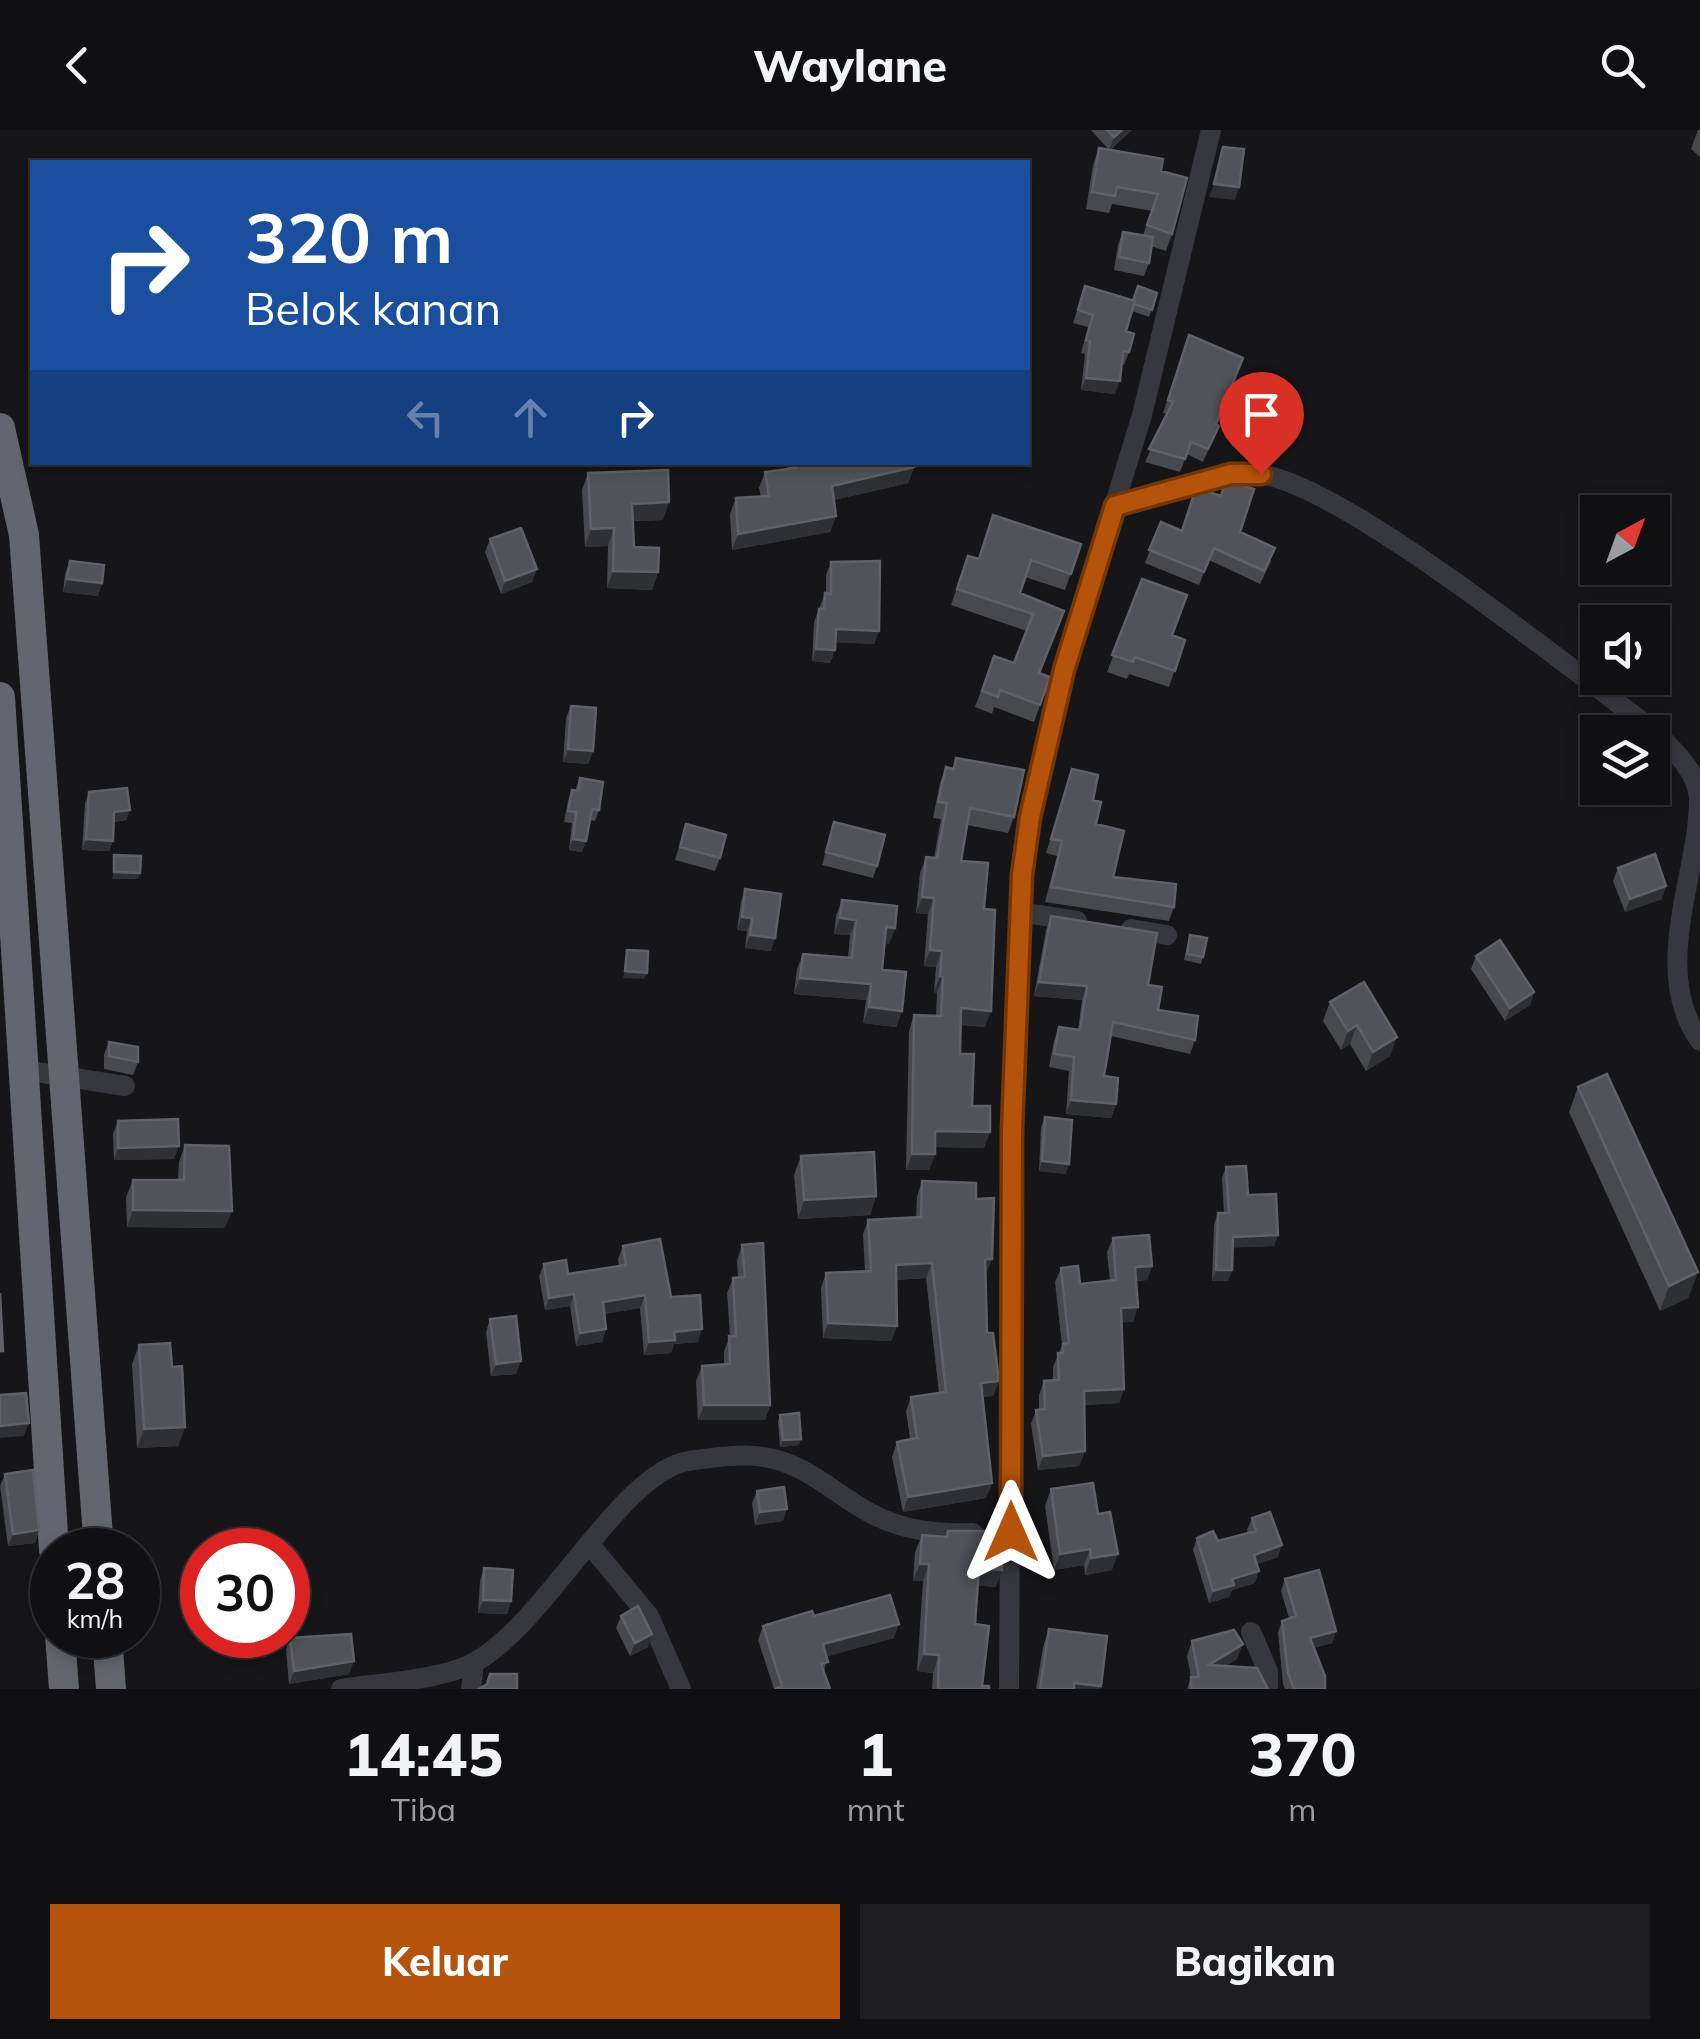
<!DOCTYPE html>
<html lang="id">
<style>
body{margin:0;font-family:Mulish,sans-serif;background:#1e1e20;color:#f1f3f6;height:100vh;display:flex;flex-direction:column;font-size:38px;white-space:nowrap}
*{box-sizing:border-box;margin:0}
p{font-size:32px;color:#9c9d9f}
.icon{flex:none;width:55px;height:55px;fill:none;stroke:currentColor;stroke-width:2;stroke-linecap:round;stroke-linejoin:round}
.map{position:relative;height:1559px;overflow:hidden}
.sheet{display:flex;flex-direction:column;background:#101012;flex:1}
.sheet>*{flex:none}
.banner{position:absolute;left:30px;top:30px;width:1000px;height:305px;border-radius:0px;box-shadow:0 5px 15px #0003,0 0 0 2px #303032;background:#1a4fa0;color:#fff;overflow:hidden}
.needle{width:65px;rotate:41deg}
.controls{position:absolute;left:1580px;top:365px;display:grid;gap:20px}
.controls a{display:grid;place-items:center;width:90px;height:90px;border-radius:0px;background:#101012;box-shadow:0 5px 15px #0003,0 0 0 2px #303032;font-size:50px}
.speed{position:absolute;left:30px;top:1398px;display:flex;gap:20px;font-size:50px;font-weight:700;text-align:center}
.speed>*{display:grid;place-content:center;width:130px;height:130px;border-radius:50%;background:#101012;box-shadow:0 5px 15px #0003,0 0 0 2px #303032;line-height:1}
.speed small{font-size:25px;font-weight:400}
.speed .limit{border:15px solid #d22;background:#fff;color:#111}
.pin{position:absolute;display:grid;place-items:center;width:85px;height:85px;color:#fff;margin:-102px -42px;border-radius:50% 50% 50% 0;rotate:-45deg;box-shadow:0 0 10px #0007}
.pin .icon{rotate:45deg}
.me{position:absolute;width:110px;margin:-55px;rotate:0deg;stroke-linejoin:round;filter:drop-shadow(0 0 8px #0008)}
.turn{display:flex;align-items:center;gap:35px;height:210px;padding:0 50px;font-size:45px}
.turn .icon{width:130px;height:130px;stroke-width:2.5}
.turn b{display:block;font-size:70px;line-height:85px}
.lanes{display:flex;align-items:center;height:95px;padding:0 50px;background:#0003;justify-content:center;gap:50px;direction:ltr}
.lanes .off{opacity:.35}
.eta{display:flex;justify-content:space-evenly;align-items:center;height:170px;text-align:center}
.eta b{font-size:60px;font-weight:800;line-height:70px}
.button{display:flex;gap:20px;margin-top:auto;padding:20px 50px}
.button a{flex:1;height:115px;border-radius:0px;background:#b45309;color:#fff;font-size:40px;font-weight:800;line-height:115px;text-align:center}
.button a+a{background:#1e1e20;color:#f1f3f6}
header{display:flex;justify-content:space-between;align-items:center;height:130px;padding:0 50px;background:#101012;font-size:45px;font-weight:800}
.map>svg:first-child{display:block}
</style>
<header><svg class="icon" aria-label="back" viewBox="0 0 24 24"><path d="M15 5l-7 7 7 7"/></svg>Waylane<svg class="icon" aria-label="search" viewBox="0 0 24 24"><circle cx="10" cy="10" r="6"/><path d="M15 15l6 6"/></svg></header>
<div class="map">
<svg width="1700" height="1559" viewBox="0 0 1700 1559">
<rect width="100%" height="100%" fill="#161618"/>
<g fill="none" stroke-linecap="round" stroke-linejoin="round">
<path stroke="#37383d" stroke-width="20" d="M1115,376C1159,364 1209,342 1256,344C1336,348 1575,543 1651,598C1670,617 1696,638 1699,667C1700,743 1649,839 1700,911
M1020,782L1077,791
M1131,799L1167,805
M24,940L125,956
M591,1416L649,1486L681,1559
M1251,1502L1268,1541V1559
M341,1559C378,1553 443,1550 475,1532C546,1493 620,1343 688,1331C710,1328 741,1323 763,1327C804,1332 835,1364 870,1383C904,1401 936,1404 973,1403
M471,1559L474,1533
M1009,1559L1012,1000L1020,782L1030,687L1064,540L1142,285L1211,0"/>
<path stroke="#63666e" stroke-width="30" d="M0,298L24,405L99,1420
M0,567L54,1420
M60,1505L64,1559
M107,1505L111,1559"/>
</g>
<path fill="#47494d" d="M1091,0H1132L1110,20L1161,41L1172,104L1166,121L1151,116L1149,133L1144,146L1114,140L1118,115L1123,102L1143,105L1152,81L1112,74L1109,83L1086,79L1093,35L1099,18L1109,20Z
M1698,0H1700V27L1691,19Z
M1085,156L1133,171L1157,163L1149,187L1132,181L1126,201L1129,222L1124,235L1122,234L1115,264L1081,260L1085,224L1081,223L1088,197L1073,193Z
M1189,205L1216,295L1219,296L1203,332L1187,324L1180,342L1145,332L1167,284L1163,283Z
M789,332H913L914,337L908,353L834,370L836,386L830,402L732,420L730,384L736,368L761,367L759,358L765,342L787,339Z
M588,343L663,390L633,391L634,417L658,442L652,460L607,458L608,416L585,417L582,360Z
M1161,392L1182,400L1240,402L1271,431L1260,454L1209,430L1199,455L1145,433Z
M490,409L537,439L532,452L501,464L485,422Z
M1081,414L1065,460L1025,447L1020,463L1064,481L1040,543L1050,547L1034,592L994,577L992,584L975,577L994,526L1014,533L1027,501L951,475L968,426L978,429Z
M70,431L102,453L98,466L63,462L65,444Z
M831,432L879,501L874,514L835,512V520L830,533L812,531L814,492L825,463H826V445Z
M1142,449L1172,505L1185,510L1169,557L1129,544L1127,549L1107,542Z
M571,576L593,621L588,634L563,632L566,588Z
M956,628L1014,687L1008,703L967,695L961,731L984,779L985,897L960,895V924L984,1018L935,1017V1024L929,1040H906L909,901L914,885L936,886L937,863L934,862L936,837L924,836L928,784L916,783L920,743L926,727L934,728L941,689L933,688L940,653L946,637L953,638Z
M1072,639L1093,670L1096,694L1113,747L1174,777L1169,791L1045,772L1057,726L1046,723Z
M580,648L599,680L595,691L590,690L586,711L582,722L569,720L572,693L564,692L568,671L572,660L575,661Z
M89,662L130,680L126,690L114,692L113,711L109,721L82,720L85,673Z
M834,692L877,736L873,748L822,735Z
M686,694L720,728L715,741L675,730Z
M1618,738L1662,769L1625,782L1613,751Z
M745,759L771,821L745,818L747,801L737,800L741,772Z
M842,770L895,798L889,814L885,813L882,840L902,881L896,897L863,893L866,870L794,864L797,839L803,824L848,828L850,805L834,804L836,786Z
M1051,786L1148,855L1158,880L1195,910L1190,924L1111,906L1104,946L1116,974L1111,988L1066,984L1069,941L1049,937L1054,911L1059,897L1078,900L1082,870L1034,866L1046,800Z
M1190,805L1203,827L1201,834L1184,830Z
M1476,826L1534,862L1530,875L1505,891L1471,839Z
M1330,872L1390,926L1366,941L1350,914L1341,920L1323,891Z
M109,912L138,932L133,945L104,939V924Z
M1578,957L1698,1142L1688,1168L1660,1181L1569,982Z
M1045,987L1066,1044L1039,1041L1041,997Z
M118,991L174,1029L114,1030L113,1004Z
M185,1015L225,1098L127,1097L126,1067L133,1050H178L179,1032Z
M801,1026L876,1066L870,1085L798,1089L794,1045Z
M1226,1037L1278,1105L1274,1116L1233,1117L1232,1140L1228,1151H1212L1214,1094L1218,1083H1224L1222,1048Z
M922,1051L976,1069L986,1144H985L987,1203L999,1251L993,1266L982,1267L992,1353L986,1368L903,1382L892,1327L897,1312L910,1309L906,1281L911,1267L939,1263L926,1148L896,1150L897,1196L891,1211L823,1208L821,1158L826,1143L865,1142L863,1104L868,1090L916,1088L917,1066Z
M1113,1108L1152,1136L1147,1150L1136,1151L1133,1192H1121L1124,1259L1119,1273L1084,1275L1085,1321L1079,1336L1038,1340L1031,1294L1036,1280H1039V1265L1044,1251L1053,1250V1237L1062,1215L1055,1152L1061,1138L1080,1154L1110,1151L1107,1122Z
M742,1115L770,1275L765,1290H698L696,1251L702,1236L724,1234V1221L730,1206L727,1163L733,1148L738,1147L737,1130Z
M623,1116L671,1167L698,1212L674,1214L671,1223L644,1225L640,1178L604,1184L606,1199L602,1212L576,1216L570,1176L545,1180L539,1146L544,1134L568,1144L619,1136L618,1129Z
M490,1189L521,1231L516,1244L491,1246L486,1202Z
M139,1215L172,1237L185,1297L178,1316L137,1318L132,1234Z
M780,1285L799,1315L780,1317L778,1291Z
M5,1344L39,1400L35,1413L8,1416L0,1356Z
M1051,1359L1098,1384L1112,1440L1085,1445L1084,1435L1054,1440L1045,1376Z
M757,1361L783,1391L755,1395L752,1373Z
M1252,1388L1278,1427L1257,1434L1255,1453L1232,1460L1229,1467L1209,1473L1193,1420L1197,1408L1218,1411L1248,1403L1247,1400Z
M948,1401L996,1457L977,1455L975,1494L982,1556L989,1559H932L933,1543L917,1541L923,1451H913L915,1422L922,1405L946,1407Z
M484,1438L511,1471L507,1484L478,1483L480,1451Z
M1285,1449L1336,1501L1332,1513L1313,1518L1325,1559H1285L1283,1554L1278,1502L1282,1491L1289,1488L1281,1461Z
M621,1486L648,1517L630,1526L616,1498Z
M814,1486L894,1508L827,1526L824,1543L774,1559L758,1510L763,1496Z
M1049,1499L1100,1559H1036L1043,1517Z
M290,1508L349,1544L289,1554L286,1520Z
M1192,1511L1237,1529L1225,1536L1268,1559H1187L1191,1547L1187,1526Z"/>
<path fill="#2f3033" d="M1122,0H1132L1109,20L1114,7Z
M1214,54L1239,57L1235,70L1209,67Z
M1086,248L1120,251L1115,264L1081,260Z
M914,337L908,353L826,372L832,356Z
M669,372L663,390L626,391L632,374Z
M836,386L830,402L732,420L738,404Z
M614,398L608,416L585,417L591,399Z
M537,439L532,452L501,464L505,451Z
M613,441L658,442L652,460L607,458Z
M67,449L102,453L98,466L63,462Z
M836,499L879,501L874,514L832,512Z
M816,519L835,520L830,533L812,531Z
M568,619L593,621L588,634L563,632Z
M130,680L126,690L110,692L114,682Z
M86,709L113,711L109,721L82,720Z
M573,709L586,711L582,722L569,720Z
M114,742L140,743L138,749H112Z
M1666,756L1662,769L1625,782L1630,769Z
M922,767L934,768L928,784L916,783Z
M742,787L752,788L747,801L737,800Z
M840,788L856,790L850,805L834,804Z
M886,797L895,798L889,814L881,813Z
M750,805L775,808L771,821L745,818Z
M930,820L942,821L936,837L924,836Z
M625,841L647,843L644,849L623,848Z
M940,846L943,847L937,863L934,862Z
M800,848L871,854L866,870L794,864Z
M1039,852L1087,856L1082,870L1034,866Z
M1534,862L1530,875L1505,891L1510,878Z
M869,877L902,881L896,897L863,893Z
M961,878L991,881L985,897L955,894Z
M1357,895L1350,914L1341,920L1348,901Z
M1397,907L1390,926L1366,941L1373,922Z
M1071,970L1116,974L1111,988L1066,984Z
M935,1001L990,1002L984,1018L929,1017Z
M179,1016L174,1029L114,1030L118,1018Z
M912,1024H935L929,1040H906Z
M1042,1031L1069,1034L1066,1044L1039,1041Z
M876,1066L870,1085L798,1089L804,1070Z
M133,1080L232,1081L225,1098L127,1097Z
M1278,1105L1274,1116L1229,1118L1233,1107Z
M985,1129H992L986,1144H979Z
M932,1133L926,1148L891,1150L896,1135Z
M1152,1136L1147,1150L1130,1151L1135,1137Z
M1216,1140H1232L1228,1151H1212Z
M1698,1142L1688,1168L1660,1181L1669,1156Z
M574,1164L570,1176L545,1180L549,1168Z
M645,1165L640,1178L598,1185L603,1172Z
M1138,1177L1133,1192L1116,1193L1121,1178Z
M828,1193L897,1196L891,1211L823,1208Z
M606,1199L602,1212L576,1216L580,1203Z
M702,1199L698,1212L674,1214L671,1223L644,1225L649,1212L674,1202Z
M521,1231L516,1244L491,1246L496,1234Z
M999,1251L993,1266L975,1268L981,1253Z
M1124,1259L1119,1273L1079,1275L1084,1261Z
M704,1275H770L765,1290H698Z
M29,1293L24,1306L0,1308V1296Z
M185,1297L178,1316L137,1318L144,1299Z
M801,1309L799,1315L780,1317L783,1310Z
M1085,1321L1079,1336L1038,1340L1043,1326Z
M992,1353L986,1368L903,1382L908,1367Z
M787,1379L783,1391L755,1395L760,1382Z
M39,1400L35,1413L8,1416L13,1404Z
M1282,1415L1278,1427L1250,1436L1254,1425Z
M1090,1419L1084,1435L1054,1440L1060,1424Z
M1118,1424L1112,1440L1085,1445L1091,1428Z
M920,1434H929L923,1451H913Z
M979,1438L1002,1440L996,1457L972,1455Z
M1259,1441L1255,1453L1232,1460L1229,1467L1209,1473L1213,1461L1232,1449Z
M483,1470L511,1471L507,1484L478,1483Z
M899,1494L894,1508L818,1529L823,1514Z
M1336,1501L1332,1513L1305,1520L1310,1508Z
M652,1504L648,1517L630,1526L635,1513Z
M1243,1514L1237,1529L1203,1550L1209,1535Z
M924,1524L939,1525L933,1543L917,1541Z
M354,1531L349,1544L289,1554L294,1541Z
M1074,1553L1101,1556L1100,1559H1072Z"/>
<path fill="#525359" stroke="#5f6168" stroke-width="2.5" d="M1107,0H1122L1114,7Z
M1223,17L1244,19L1239,57L1214,54Z
M1099,18L1163,29L1161,41L1187,48L1172,104L1147,95L1158,64L1117,57L1115,66L1092,62Z
M1123,102L1153,107L1149,133L1119,127Z
M1085,156L1135,171L1126,201L1134,204L1129,222L1123,221L1120,251L1086,248L1090,211L1086,210L1093,185L1078,180Z
M1138,156L1157,163L1152,180L1134,174L1135,171H1133Z
M1189,205L1243,228L1216,294L1219,296L1208,319L1191,312L1185,329L1149,319L1173,272L1168,270Z
M795,332H913L914,337L832,356L836,386L738,404L736,368L769,366L765,342L796,338Z
M668,340L669,372L632,374L634,417L659,418L658,442L613,441L614,398L591,399L588,343Z
M1226,350L1254,359L1240,402L1275,418L1264,441L1214,418L1204,442L1149,420L1161,392L1182,401L1196,358L1221,366Z
M993,385L1081,414L1071,444L1031,430L1020,463L1064,481L1039,543L1050,547L1040,575L1000,560L998,567L982,561L994,526L1014,533L1033,484L957,459L968,426L979,429Z
M521,398L537,439L505,451L490,409Z
M70,431L104,435L102,453L67,449Z
M880,431L879,501L836,499L835,520L816,519L819,479H824L825,463L831,464V432Z
M1142,449L1187,465L1172,505L1185,510L1175,541L1135,527L1133,532L1112,525Z
M571,576L596,578L593,621L568,619Z
M956,628L1024,640L1014,687L970,678L961,731L988,733L984,779L995,780L991,881L961,878L960,924H974L972,976H990V1002L935,1001V1024H912L914,885L941,886L943,847L940,846L942,821L930,820L934,768L922,767L926,727L937,728L947,673L938,672L946,637L954,639Z
M1072,639L1098,645L1093,670L1101,672L1096,694L1124,701L1113,747L1176,754L1174,777L1051,757L1062,711L1051,709Z
M580,648L603,652L599,680L592,679L586,711L573,709L576,682L568,681L572,660L578,661Z
M127,658L130,680L114,682L113,711L86,709L89,662Z
M834,692L885,705L877,736L826,722Z
M686,694L726,705L720,728L680,717Z
M1655,724L1666,756L1630,769L1618,738Z
M114,725L141,726L140,743L114,742Z
M745,759L781,764L775,808L750,805L752,788L742,787Z
M842,770L897,776L895,798L886,797L882,840L906,842L902,881L869,877L871,854L800,848L803,824L852,828L856,790L840,788Z
M1051,786L1157,803L1148,855L1162,857L1158,880L1198,886L1195,910L1113,892L1104,946L1118,948L1116,974L1071,970L1074,927L1054,924L1059,897L1080,900L1087,856L1039,852Z
M1190,805L1207,808L1203,827L1187,824Z
M1500,810L1534,862L1510,878L1476,826Z
M627,820L648,821L647,843L625,841Z
M1364,852L1397,907L1373,922L1357,895L1348,901L1330,872Z
M109,912L138,917V932L109,926Z
M1607,944L1698,1142L1669,1156L1578,957Z
M1045,987L1072,990L1069,1034L1042,1031Z
M178,989L179,1016L118,1018V991Z
M185,1015L229,1016L232,1081L133,1080V1050H184Z
M874,1022L876,1066L804,1070L801,1026Z
M1246,1036L1248,1065L1276,1064L1278,1105L1233,1107L1232,1140H1216L1218,1083H1229L1226,1037Z
M922,1051L976,1053V1069L994,1068L992,1129H985L987,1203H993L999,1251L981,1253L992,1353L908,1367L897,1312L917,1308L911,1267L946,1262L932,1133L896,1135L897,1196L828,1193L826,1143L871,1141L868,1090L921,1087Z
M1149,1105L1152,1136L1135,1137L1138,1177L1121,1178L1124,1259L1084,1261L1085,1321L1043,1326L1036,1280L1045,1279L1044,1251L1059,1250L1058,1223H1063V1214L1069,1213L1061,1138L1078,1136L1080,1154L1116,1150L1113,1108Z
M660,1109L671,1167L700,1165L702,1199L674,1202L675,1210L649,1212L645,1165L603,1172L606,1199L580,1203L574,1164L549,1168L544,1134L566,1130L568,1144L626,1135L623,1116Z
M763,1113L770,1275H704L702,1236L730,1234L729,1206H736L733,1148L745,1147L742,1115Z
M0,1163L3,1221H0Z
M516,1186L521,1231L496,1234L490,1189Z
M170,1213L172,1237L182,1236L185,1297L144,1299L139,1215Z
M26,1263L29,1293L0,1296V1265Z
M799,1283L801,1309L783,1310L780,1285Z
M33,1340L39,1400L13,1404L5,1344Z
M1093,1353L1098,1384L1110,1382L1118,1424L1091,1428L1090,1419L1060,1424L1051,1359Z
M784,1357L787,1379L760,1382L757,1361Z
M1270,1382L1282,1415L1254,1425L1259,1441L1232,1449L1234,1455L1213,1461L1197,1408L1213,1401L1218,1411L1256,1401L1252,1388Z
M948,1401H1002V1440L979,1438L975,1494L989,1496L982,1556H989V1559H938L939,1525L924,1524L929,1434H920L922,1405L947,1407Z
M484,1438L513,1440L511,1471L483,1470Z
M1319,1440L1336,1501L1310,1508L1325,1546V1559H1294L1288,1543L1282,1491L1296,1486L1285,1449Z
M890,1465L899,1494L823,1514L828,1532L821,1534L830,1559H775L782,1556L763,1496L812,1481L814,1486Z
M638,1476L652,1504L635,1513L621,1486Z
M1049,1499L1107,1506L1101,1556L1074,1553V1559H1040Z
M1234,1500L1243,1514L1209,1535L1257,1538L1268,1559H1191V1547H1199L1192,1511Z
M351,1504L354,1531L294,1541L290,1508Z
M490,1544H517V1559H479L487,1554Z"/>
<g fill="none" stroke-linecap="round" stroke-linejoin="round">
<g stroke="#753606" stroke-width="25">
<path id="route" d="M1011,1402L1012,1000L1022,745L1030,687L1064,540L1115,376L1231,344H1261"/>
</g>
<use href="#route" stroke="#b45309" stroke-width="18"/>
</g>
</svg>
<div class="controls">
<a><svg class="needle" viewBox="-14 -14 28 28"><path d="M0-13l5 13h-10z" fill="#e53935"/><path d="M0 13l5-13h-10z" fill="#9c9d9f"/></svg></a>
<a><svg class="icon" aria-label="sound" viewBox="0 0 24 24"><path d="M4 9h4l5-4v14l-5-4H4zM17 9q2 3 0 6"/></svg></a>
<a><svg class="icon" aria-label="layers" viewBox="0 0 24 24"><path d="M12 4l9 5-9 5-9-5zM3 14l9 5 9-5"/></svg></a>
</div>
<div class="speed"><div>28<small>km/h</small></div><div class="limit">30</div></div>
<div class="pin" style="left:1261px;top:344px;background:#d93025"><svg class="icon" aria-label="arrive" viewBox="0 0 24 24"><path d="M6 21V4h12l-3 4 3 4H6"/></svg></div>
<svg class="me" style="left:1011px;top:1402px" viewBox="-20 -20 40 40"><path d="M0-17L14 15 0 8-14 15z" fill="#b45309" stroke="#fff" stroke-width="4"/></svg>
<div class="banner">
<div class="turn"><svg class="icon" aria-label="right" viewBox="0 0 24 24"><path d="M7 20v-9h11M14 6l5 5-5 5"/></svg><div><b>320 m</b>Belok kanan</div></div>
<div class="lanes"><svg class="icon off" aria-label="left" viewBox="0 0 24 24"><path d="M17 20v-9H6M10 6l-5 5 5 5"/></svg><svg class="icon off" aria-label="ahead" viewBox="0 0 24 24"><path d="M12 20V5M6 11l6-6 6 6"/></svg><svg class="icon" aria-label="right" viewBox="0 0 24 24"><path d="M7 20v-9h11M14 6l5 5-5 5"/></svg></div>
</div>
</div>
<section class="sheet">
<div class="eta">
<div><b>14:45</b><p>Tiba</p></div>
<div><b>1</b><p>mnt</p></div>
<div><b>370</b><p>m</p></div>
</div>
<div class="button"><a>Keluar</a><a>Bagikan</a></div>
</section>
